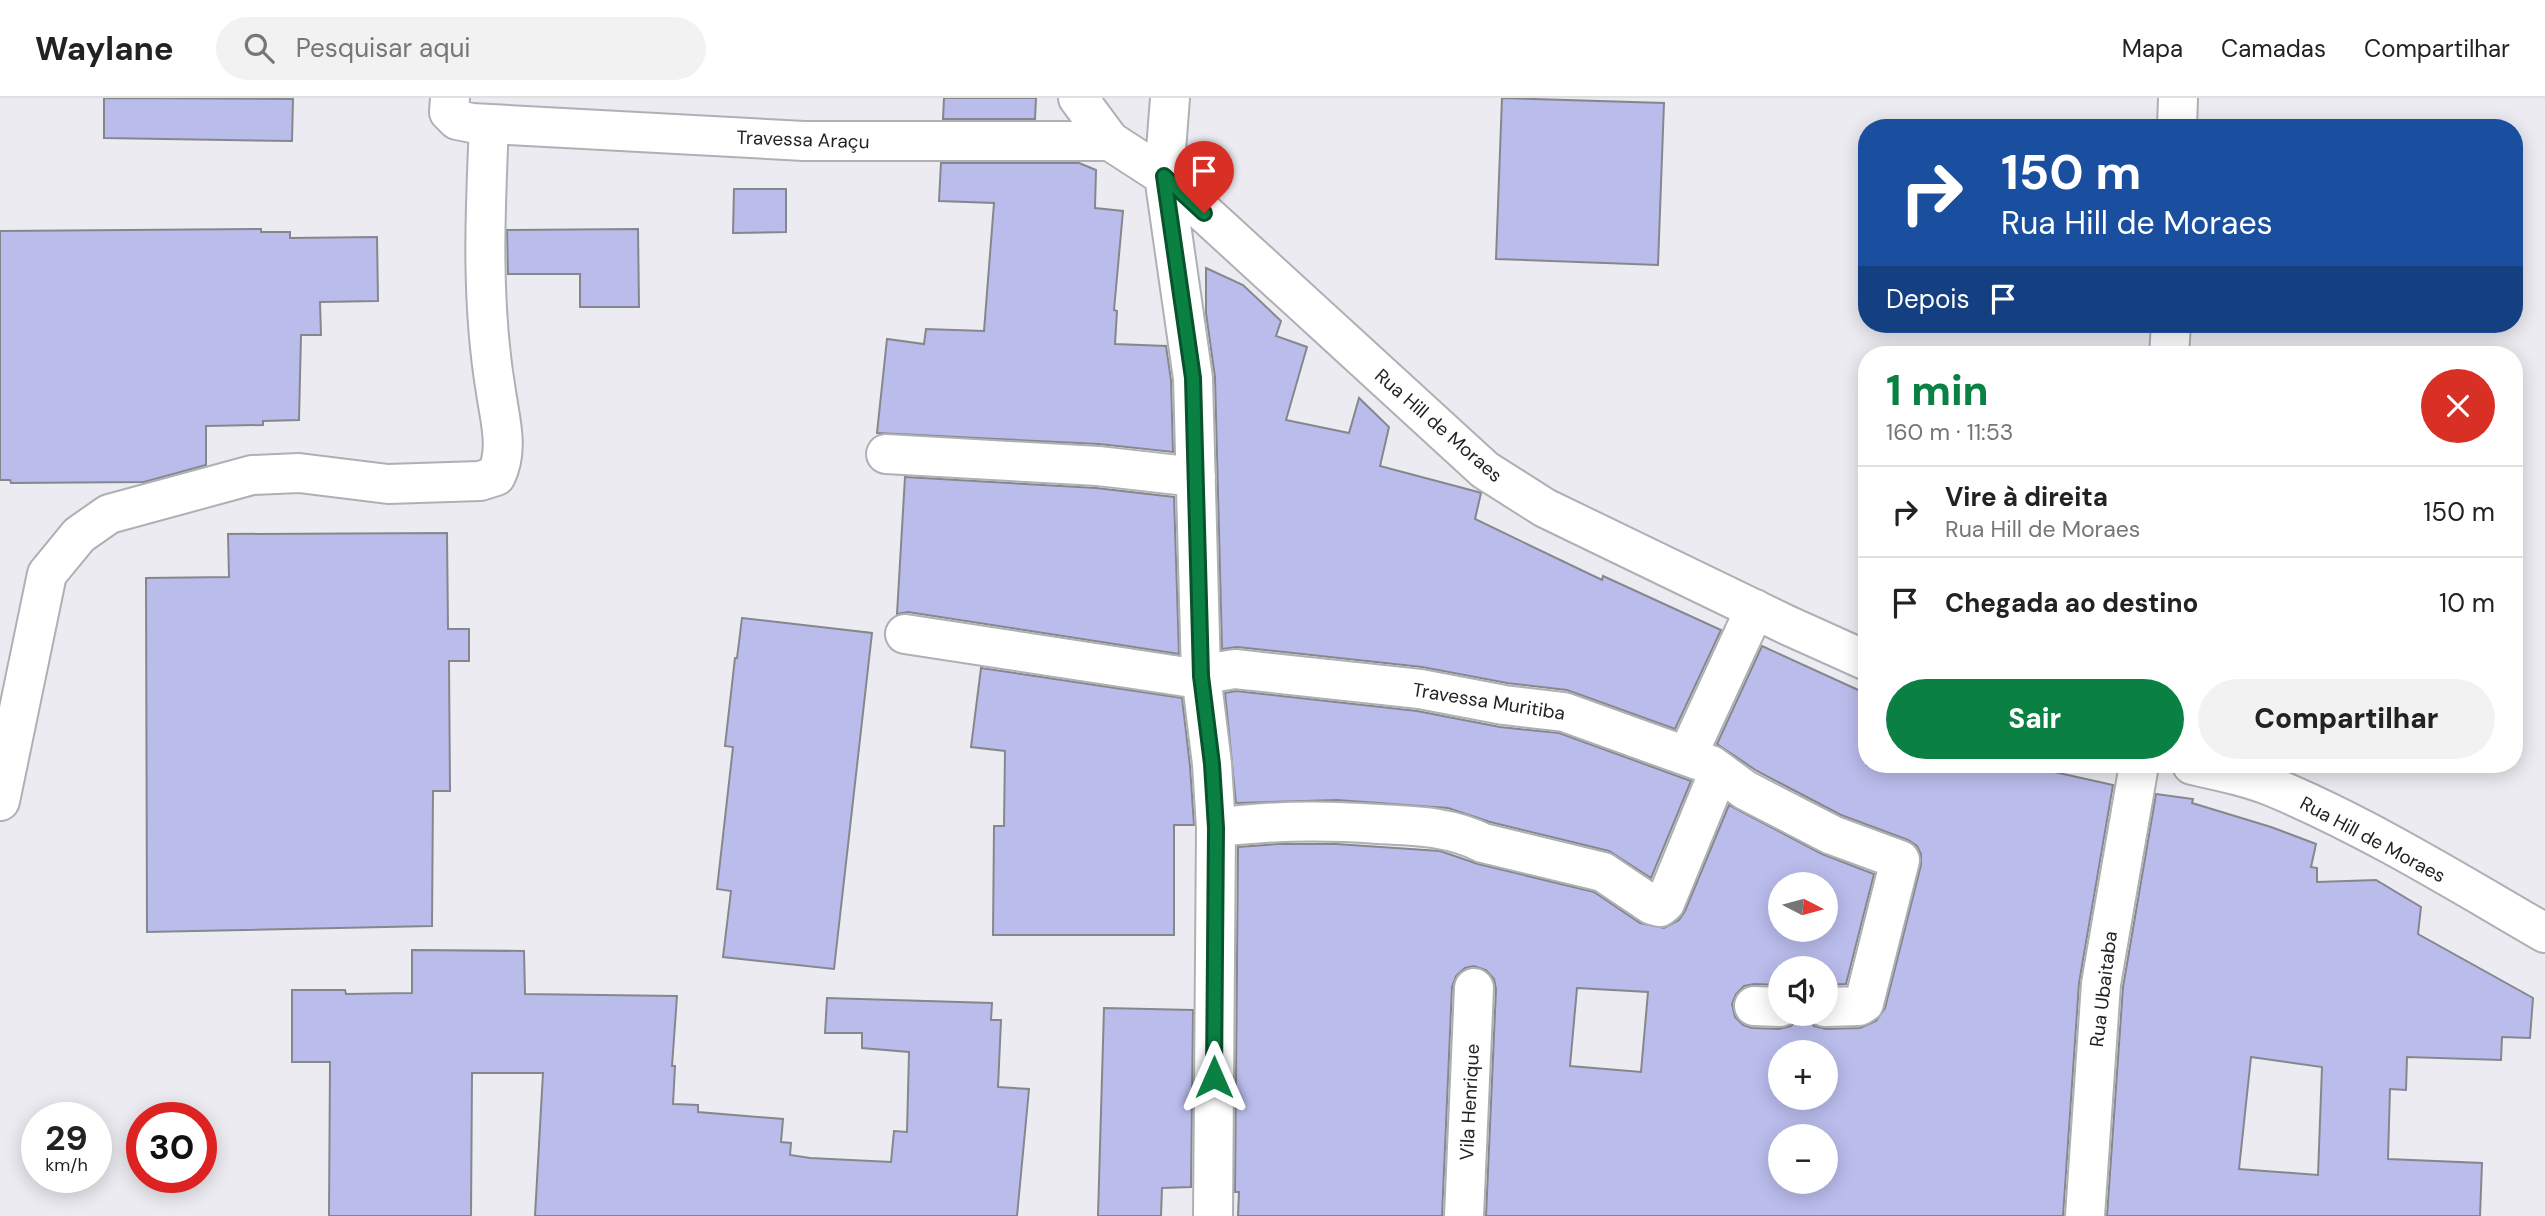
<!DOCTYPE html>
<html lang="pt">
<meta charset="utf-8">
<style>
body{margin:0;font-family:"DM Sans",sans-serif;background:#f2f2f2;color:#222;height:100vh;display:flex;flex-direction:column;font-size:26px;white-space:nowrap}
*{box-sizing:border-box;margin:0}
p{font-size:23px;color:#767676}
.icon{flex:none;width:38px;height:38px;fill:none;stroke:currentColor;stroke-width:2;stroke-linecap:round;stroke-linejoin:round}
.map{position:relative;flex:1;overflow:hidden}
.panel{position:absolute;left:1858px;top:248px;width:665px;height:427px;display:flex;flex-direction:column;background:#fff;border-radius:28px;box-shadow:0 4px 18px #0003}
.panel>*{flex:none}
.hud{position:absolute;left:1858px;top:21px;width:665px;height:214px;border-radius:28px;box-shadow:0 4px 18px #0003;background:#1a4fa0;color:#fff;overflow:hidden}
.needle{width:46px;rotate:96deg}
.controls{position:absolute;left:1768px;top:774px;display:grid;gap:14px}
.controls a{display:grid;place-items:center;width:70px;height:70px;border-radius:50%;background:#fff;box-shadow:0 4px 18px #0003;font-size:35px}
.speed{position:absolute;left:21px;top:1004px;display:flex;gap:14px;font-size:35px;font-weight:700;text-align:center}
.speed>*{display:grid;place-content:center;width:91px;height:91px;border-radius:50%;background:#fff;box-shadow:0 4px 18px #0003;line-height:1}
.speed small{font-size:18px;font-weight:400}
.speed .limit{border:10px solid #d22;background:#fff;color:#111}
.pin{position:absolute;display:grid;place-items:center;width:60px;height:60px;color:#fff;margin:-72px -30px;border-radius:50% 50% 50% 0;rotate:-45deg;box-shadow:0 0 7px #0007}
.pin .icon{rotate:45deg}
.me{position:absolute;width:77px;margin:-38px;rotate:0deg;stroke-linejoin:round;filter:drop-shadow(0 0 5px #0008)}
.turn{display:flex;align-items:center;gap:24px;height:147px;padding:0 28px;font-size:32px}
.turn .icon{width:91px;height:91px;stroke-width:2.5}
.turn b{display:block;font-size:49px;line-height:60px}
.then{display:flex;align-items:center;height:66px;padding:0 28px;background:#0003;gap:14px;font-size:26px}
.round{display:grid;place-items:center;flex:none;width:74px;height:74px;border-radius:37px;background:#f2f2f2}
.overview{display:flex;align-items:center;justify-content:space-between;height:119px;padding:0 28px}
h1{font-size:42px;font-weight:800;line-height:52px;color:#0b8043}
.primary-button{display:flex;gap:14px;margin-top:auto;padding:14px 28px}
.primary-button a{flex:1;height:80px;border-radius:42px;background:#0b8043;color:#fff;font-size:28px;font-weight:800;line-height:80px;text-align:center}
.primary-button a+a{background:#f2f2f2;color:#222}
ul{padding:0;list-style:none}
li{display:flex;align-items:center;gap:21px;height:91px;padding:0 28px;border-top:2px solid #e0e0e0}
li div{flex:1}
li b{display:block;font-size:26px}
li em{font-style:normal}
header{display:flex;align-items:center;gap:42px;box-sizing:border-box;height:98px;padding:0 35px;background:#fff;border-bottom:2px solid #e0e0e0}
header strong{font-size:33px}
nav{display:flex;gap:38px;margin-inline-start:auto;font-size:24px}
.search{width:490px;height:63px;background:#f2f2f2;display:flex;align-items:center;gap:18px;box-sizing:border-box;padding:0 24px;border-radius:38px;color:#767676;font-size:26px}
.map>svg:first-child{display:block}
</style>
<header>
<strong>Waylane</strong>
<div class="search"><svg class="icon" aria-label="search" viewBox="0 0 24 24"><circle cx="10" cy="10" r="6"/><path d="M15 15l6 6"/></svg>Pesquisar aqui</div>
<nav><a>Mapa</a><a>Camadas</a><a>Compartilhar</a></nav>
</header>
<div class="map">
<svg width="2545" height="1118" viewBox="0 0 2545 1118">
<rect width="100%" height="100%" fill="#ebebf1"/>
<path fill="#babdec" stroke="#86878c" stroke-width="2" fill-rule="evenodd" d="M104,0L293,1L292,43L104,40Z
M944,0H1036L1035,21H943Z
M1502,0L1664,5L1658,167L1496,161Z
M941,65H1079L1096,72L1095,110L1123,113L1114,212L1117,213L1115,246L1166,248L1171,282L1173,354L1099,346L877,335L887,241L924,246L926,231L984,233L994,105L939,103Z
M734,91H786V134L733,135Z
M261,131V134H290V140L377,139L378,203L320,204L321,237H301L299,322L263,323V327L206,328V367L144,384L11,385L10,382H0V133Z
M638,131L639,209H580V176H508L507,132Z
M1206,170L1243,187L1281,223L1276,238L1307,249L1286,322L1349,335L1359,300L1389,329L1380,368L1478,394L1481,395L1475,421L1602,482L1603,478L1721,532L1675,631L1567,592L1507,585L1422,569L1237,549L1222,551L1215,279L1206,215Z
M905,379L1096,390L1174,399L1179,556L908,514L897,516Z
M447,435L448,531H469V563H449L450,693H433L432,828L147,834L146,480L229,479L228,436Z
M742,520L872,535L834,871L723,859L731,793L717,791L733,649L725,648L735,560H737Z
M1762,548L1867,596V667H2023L2113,687L2079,885L2063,1118H1486L1496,891L1494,881L1486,872L1474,868L1465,870L1456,878L1452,889L1442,1118H1238L1239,1094H1235L1238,749L1278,746H1336L1440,753L1478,766L1594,794L1640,825L1664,830L1679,822L1685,813L1729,707L1822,756L1874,776L1846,886L1825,887V870H1780V887L1754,886L1744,888L1736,896L1732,906L1735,919L1743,927L1752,930L1779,931L1791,928L1798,921L1800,915H1805L1814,928L1826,931L1860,930L1876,923L1885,910L1921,767V756L1917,748L1908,742L1841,717L1757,673L1717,646ZM1780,786H1825V831H1780ZM1577,890L1648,894L1641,974L1570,968ZM1780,954H1825V999H1780ZM1780,1038H1825V1083H1780Z
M981,570L1182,600L1190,668L1194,727H1174V837H993L994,728H1004L1005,653L971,649Z
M1236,593L1417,613L1500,629L1559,635L1691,683L1651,780L1609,753L1490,724L1448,710L1337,702L1236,705L1225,595Z
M2156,696L2193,701L2192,705L2271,729L2316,746L2311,769L2317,770V784L2376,782L2421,809L2418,836L2533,900L2530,940L2502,939L2501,962L2407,959L2406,992L2390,991L2388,1061L2482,1065L2480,1118H2107L2123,889ZM2251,959L2322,969L2318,1077L2239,1071Z
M412,852L524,853L525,896L677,898L672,968H675L673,1006L698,1007V1014L783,1021L781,1044L791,1045L790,1057L810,1060L891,1064L894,1033L907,1034L909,954L862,950V935H825L827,900L992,905L991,922H1001L998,989L1029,991L1017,1118H535L543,975H472L471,1118H329L330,964H292V892H345L346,896L412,895Z
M1104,910L1193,912L1191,1089L1162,1090L1161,1118H1098Z"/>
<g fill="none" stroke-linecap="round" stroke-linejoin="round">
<g stroke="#afb0b5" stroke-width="42">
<path id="minor" d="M450,0L449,14L457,22L472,25L804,43H1110L1164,78L1485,372L1545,410L1787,527L1867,563
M1078,0L1110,43
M1170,0L1164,78L1193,280L1201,577L1212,666L1216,730L1213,1118
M2177,30L2178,0
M2169,257L2171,226
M886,356L1098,368L1196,379
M905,536L1186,579L1235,571L1420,591L1504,607L1564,614L1711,667L1745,692L1832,737L1900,762L1864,905L1859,908L1825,909
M1687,658L1755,511
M2192,667C2219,673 2249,679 2275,690C2368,729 2457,784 2545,835
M0,703L47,476L79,437L109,416L252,377L299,375L388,386L480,383L496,378C509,351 500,322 496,294C481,205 485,116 489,26
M1216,730C1271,722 1322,722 1378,726C1414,728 1450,728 1483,745L1603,774L1652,807L1660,809L1665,805L1719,673
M1754,908L1780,909
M1464,1118L1474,890
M2085,1118L2101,886L2139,667"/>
</g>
<use href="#minor" stroke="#fff" stroke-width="38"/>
</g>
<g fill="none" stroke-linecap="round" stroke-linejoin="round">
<g stroke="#07532c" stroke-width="18">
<path id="route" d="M1204,115L1164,78L1193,280L1201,578L1212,666L1216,730L1214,979"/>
</g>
<use href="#route" stroke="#0b8043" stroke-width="12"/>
</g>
<g text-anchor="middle" stroke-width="7" stroke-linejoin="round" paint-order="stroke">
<g font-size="19" fill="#232325" stroke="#fff">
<text transform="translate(803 41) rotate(2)" y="7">Travessa Araçu</text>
<text transform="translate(1439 327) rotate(41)" y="7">Rua Hill de Moraes</text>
<text transform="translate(1489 603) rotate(9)" y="7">Travessa Muritiba</text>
<text transform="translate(2373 741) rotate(28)" y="7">Rua Hill de Moraes</text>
<text transform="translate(2103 891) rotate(-83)" y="7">Rua Ubaitaba</text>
<text transform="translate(1469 1004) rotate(-87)" y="7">Vila Henrique</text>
</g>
</g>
</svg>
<div class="controls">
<a><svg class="needle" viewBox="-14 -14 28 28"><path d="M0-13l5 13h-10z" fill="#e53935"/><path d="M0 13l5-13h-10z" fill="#767676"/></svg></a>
<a><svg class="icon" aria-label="sound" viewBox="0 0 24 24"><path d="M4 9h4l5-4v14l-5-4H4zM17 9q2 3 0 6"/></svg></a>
<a>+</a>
<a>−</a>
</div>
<div class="speed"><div>29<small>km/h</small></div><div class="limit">30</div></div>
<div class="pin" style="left:1204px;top:115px;background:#d93025"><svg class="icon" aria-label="arrive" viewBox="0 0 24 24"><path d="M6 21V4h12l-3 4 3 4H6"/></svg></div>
<svg class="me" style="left:1214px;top:979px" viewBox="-20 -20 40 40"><path d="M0-17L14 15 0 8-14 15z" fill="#0b8043" stroke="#fff" stroke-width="4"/></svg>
<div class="hud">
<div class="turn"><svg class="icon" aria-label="right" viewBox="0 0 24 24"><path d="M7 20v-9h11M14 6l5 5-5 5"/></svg><div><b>150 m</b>Rua Hill de Moraes</div></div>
<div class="then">Depois<svg class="icon" aria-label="arrive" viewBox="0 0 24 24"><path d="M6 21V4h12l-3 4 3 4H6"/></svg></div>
</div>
<section class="panel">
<div class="overview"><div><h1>1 min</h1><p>160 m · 11:53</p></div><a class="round" style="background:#d93025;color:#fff"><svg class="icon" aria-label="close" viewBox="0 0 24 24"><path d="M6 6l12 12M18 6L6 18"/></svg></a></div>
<ul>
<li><svg class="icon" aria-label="right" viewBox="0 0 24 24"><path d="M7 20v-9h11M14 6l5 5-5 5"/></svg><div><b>Vire à direita</b><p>Rua Hill de Moraes</p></div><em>150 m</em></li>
<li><svg class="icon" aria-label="arrive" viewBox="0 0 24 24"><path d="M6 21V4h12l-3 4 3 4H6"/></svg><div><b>Chegada ao destino</b></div><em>10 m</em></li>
</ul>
<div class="primary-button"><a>Sair</a><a>Compartilhar</a></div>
</section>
</div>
